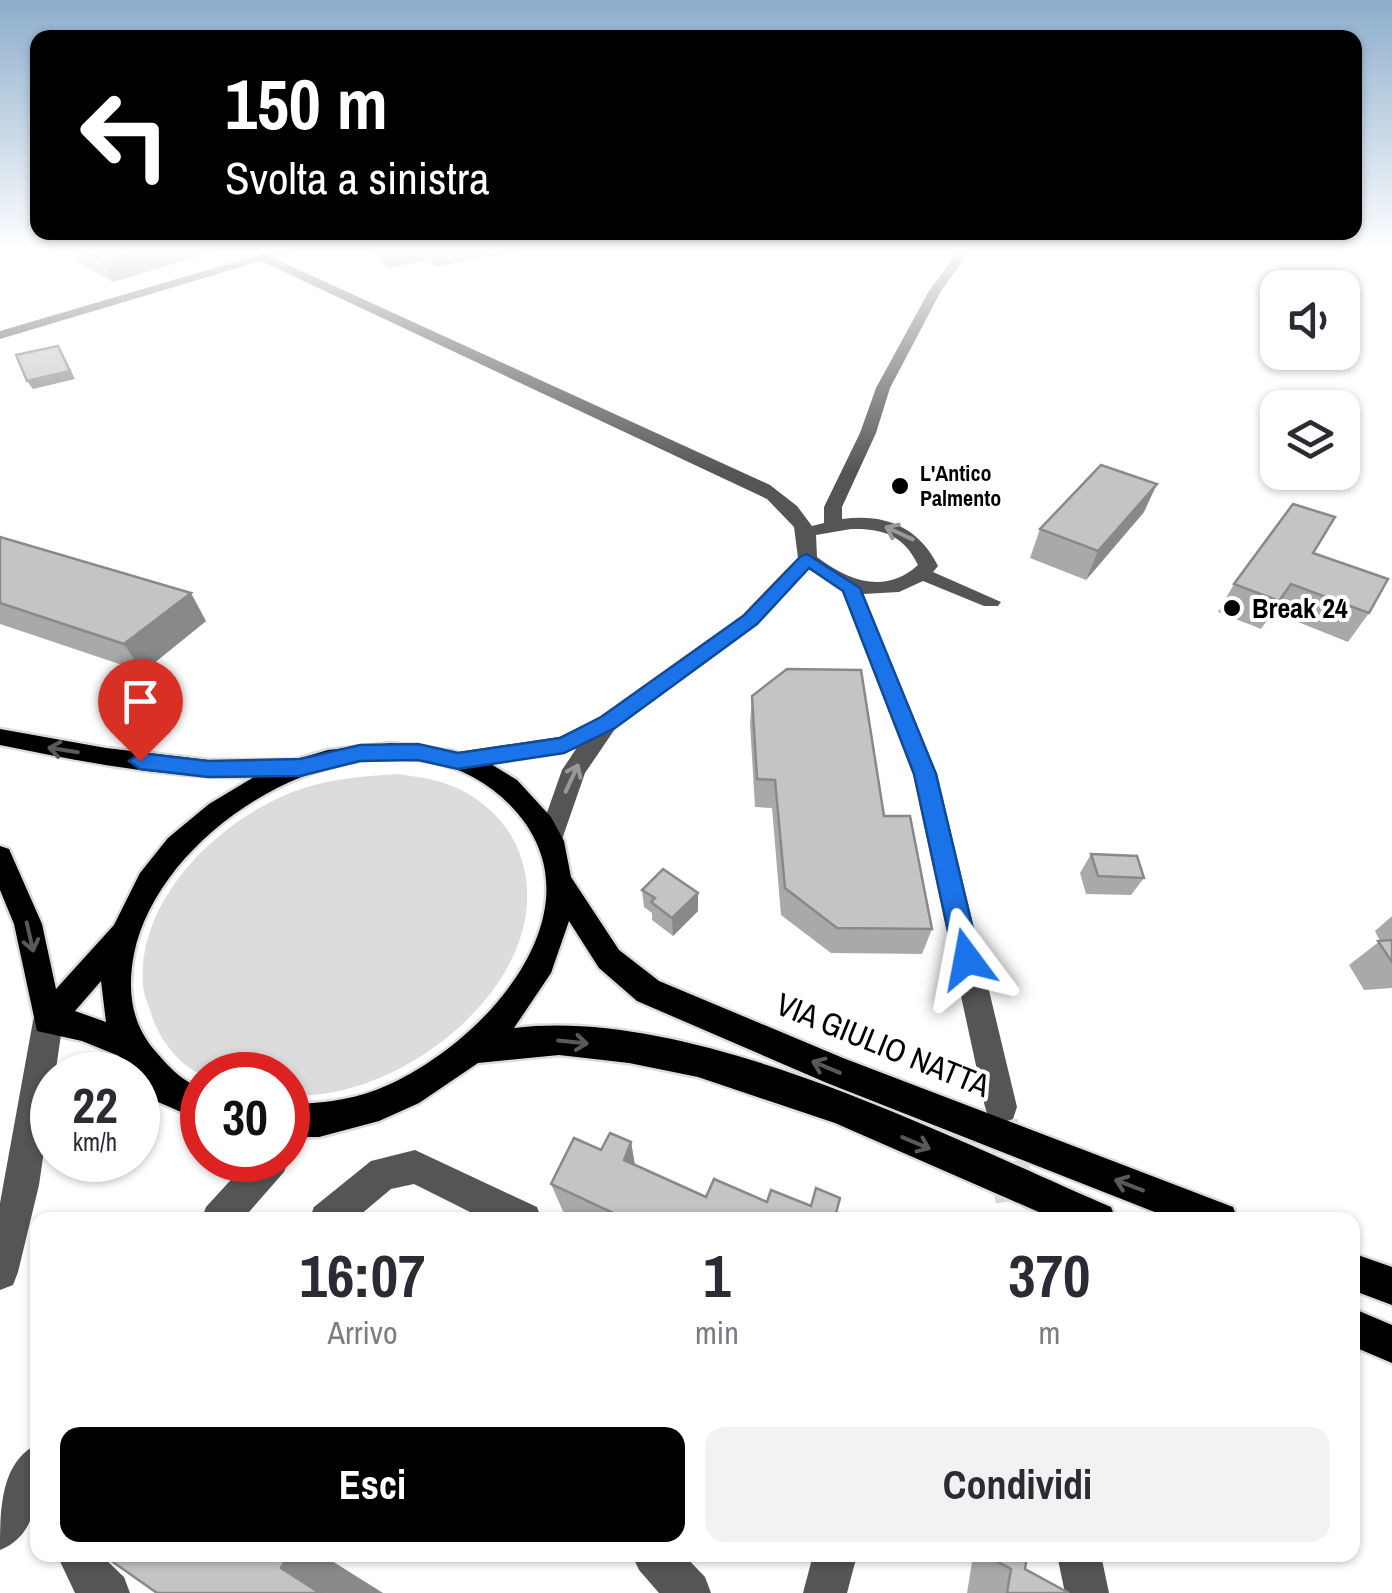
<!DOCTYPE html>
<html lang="it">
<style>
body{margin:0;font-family:"Archivo Narrow",sans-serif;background:#f2f2f3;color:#2b2b33;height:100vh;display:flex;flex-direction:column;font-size:38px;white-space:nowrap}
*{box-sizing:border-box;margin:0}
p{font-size:32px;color:#7c7c81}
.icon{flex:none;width:55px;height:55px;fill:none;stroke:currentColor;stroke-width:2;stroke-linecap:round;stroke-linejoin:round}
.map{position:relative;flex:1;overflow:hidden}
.side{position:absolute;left:30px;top:1212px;width:1330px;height:350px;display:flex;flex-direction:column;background:#fff;border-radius:20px;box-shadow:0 2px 8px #0004}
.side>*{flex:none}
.guide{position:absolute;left:30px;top:30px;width:1332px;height:210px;border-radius:20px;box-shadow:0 2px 8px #0004;background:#000;color:#fff;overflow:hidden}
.controls{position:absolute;left:1260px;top:270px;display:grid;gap:20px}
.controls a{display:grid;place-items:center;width:100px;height:100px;border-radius:20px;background:#fff;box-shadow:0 2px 8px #0004;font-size:50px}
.speed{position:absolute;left:30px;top:1052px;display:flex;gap:20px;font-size:50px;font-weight:700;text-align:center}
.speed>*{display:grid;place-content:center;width:130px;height:130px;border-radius:50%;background:#fff;box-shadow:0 2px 8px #0004;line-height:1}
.speed small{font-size:25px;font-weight:400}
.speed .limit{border:15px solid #d22;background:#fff;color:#111}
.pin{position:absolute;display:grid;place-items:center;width:85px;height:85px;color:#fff;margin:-102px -42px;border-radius:50% 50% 50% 0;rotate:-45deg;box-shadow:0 0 10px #0007}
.pin .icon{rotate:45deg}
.me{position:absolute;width:110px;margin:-55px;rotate:347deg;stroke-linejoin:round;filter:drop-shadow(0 0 8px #0008)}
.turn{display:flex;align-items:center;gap:35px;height:210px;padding:0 30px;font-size:45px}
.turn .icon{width:130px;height:130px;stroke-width:2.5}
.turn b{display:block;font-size:70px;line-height:85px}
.eta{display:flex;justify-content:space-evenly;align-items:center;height:170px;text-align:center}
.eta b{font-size:60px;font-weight:700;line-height:70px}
.primary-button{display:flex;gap:20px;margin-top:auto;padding:20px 30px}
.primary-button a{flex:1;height:115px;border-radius:20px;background:#000;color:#fff;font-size:40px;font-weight:700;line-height:115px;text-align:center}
.primary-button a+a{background:#f2f2f3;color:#2b2b33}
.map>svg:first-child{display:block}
</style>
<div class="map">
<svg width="1392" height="1593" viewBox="0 0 1392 1593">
<rect width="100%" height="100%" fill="#fff"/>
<path fill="#dcdcdc" d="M399,774C414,777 430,778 444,783C475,793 504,817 517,847C570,971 403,1105 288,1095V1075C262,1075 228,1081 204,1075C180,1068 157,1036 151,1013C148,1004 143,993 143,984C137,896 224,815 301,789C334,778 365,776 399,774Z"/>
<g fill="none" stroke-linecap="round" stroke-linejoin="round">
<path stroke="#d9d9d9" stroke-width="30" stroke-dasharray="30 15" stroke-linecap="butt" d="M1003,1121L1010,1165"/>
<path stroke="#d9d9d9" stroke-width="39" stroke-dasharray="39 20" stroke-linecap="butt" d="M1009,1162L1018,1220"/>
<g stroke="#dbdbdb" stroke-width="5">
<path id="major" d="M0,729L106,748L208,760H294L328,750L391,743L453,751L491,764L517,780L551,817L564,841L571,877L619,950L659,981L843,1058L1220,1202L1233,1207L1238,1220H1175L827,1083L637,1001L599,968L569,921L551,973L514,1028C695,1006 945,1136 1111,1207L1116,1220H1057L835,1123L698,1077L629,1063L559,1055L478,1063L419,1103L379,1121L319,1137H288V1105C318,1103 347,1101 376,1090C478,1051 612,909 510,805C395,687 163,812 134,954C127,990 131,1024 156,1052C171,1069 181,1080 202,1089V1121L158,1102L119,1056L82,1041L37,1031L14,924L0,890V846L9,849L42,924L56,989L114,925L140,873L168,838L209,804L254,777C168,779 84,762 0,745ZM101,981L106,1022L75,1011Z
M1352,1253L1392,1267V1305L1352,1290Z
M1352,1308L1392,1325V1363L1352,1346Z"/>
</g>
<path fill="#555" fill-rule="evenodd" d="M279,249H296L273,258L770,485L797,506L812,526L824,523V507L860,433L876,388L929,291L960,249H971L941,291L890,388L876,433L842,507V519C885,513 919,527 938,566L933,572L1001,602L998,606H984L923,581L899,592L863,594L937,774L1017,1107L1013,1119L1001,1123L989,1119L985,1107L913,774L841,588L808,569L757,625L615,729L585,773L559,848L550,851L541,848L537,841L562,770L576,749L458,770L446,761L458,752L559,737L600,717L743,615L798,558L794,527L767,499L261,261L0,339V331ZM851,529C882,528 904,535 918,565C885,595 849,581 817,557L816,535Z
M48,1007L59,1011L63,1021L39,1185L18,1272L13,1285L0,1290V1203L33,1021L37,1011Z
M415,1150L537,1207L542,1220H486L414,1184L391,1189L354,1220H309L314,1207L371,1161Z
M288,1156L289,1160L284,1172L242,1220H201L206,1207L249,1160H288Z
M38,1444C38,1482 43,1533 0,1550C0,1512 0,1461 38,1444Z
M57,1555H101L124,1577L130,1593H75Z
M632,1555H684L705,1577L711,1593H659L639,1570Z
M813,1555H857L847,1593H803Z
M1057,1555H1101L1109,1593H1065Z"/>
<use href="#major" fill="#000" fill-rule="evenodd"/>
</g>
<path fill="#a9a9a9" d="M71,248H226L113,282L78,263Z
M366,248H516V251L435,267L426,260L388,268Z
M1144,512L1086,580L1030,558L1040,529Z
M0,537L206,621L143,672L0,624Z
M1313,553L1369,613L1348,642L1273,612L1261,629L1218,612L1234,584Z
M752,696L884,816L932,929L922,954L831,953L781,915L772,808L755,807L750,724Z
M1091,854L1144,878L1131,895L1086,894L1080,873Z
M642,890L698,911L673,936L652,920V913L644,907Z
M1392,916V988L1364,990L1349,965L1380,941L1375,931Z
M631,1142L635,1165L706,1197L810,1206L816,1188L835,1217L842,1220H572L565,1216L551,1184Z
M959,1555H1027L1025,1569L1069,1593H967L972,1562Z"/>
<path fill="#898989" d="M145,248H226L113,282L102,260Z
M423,248L426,260L388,268L383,249Z
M432,248H516V251L435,267Z
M58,346L75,379L33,389L27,381Z
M1157,484L1144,512L1086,580L1098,551Z
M191,593L206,621L143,672L124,644Z
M698,893V911L673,936L672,918Z
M631,1142L637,1178L624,1160Z
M288,1555H336L332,1561L383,1593H320L281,1568Z"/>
<path fill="#c4c4c4" stroke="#898989" stroke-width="2.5" d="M80,248H145L102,260Z
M58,346L70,371L27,381L16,355Z
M1101,465L1157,484L1098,551L1040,529Z
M1293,504L1335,517L1313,553L1388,579L1369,613L1291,584L1279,601L1234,584Z
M0,537L191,593L124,644L0,603Z
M787,669L861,670L884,816H910L932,929L837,928L785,888L775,780L757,779L752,696Z
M1091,854L1137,856L1144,878L1098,876Z
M663,869L698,893L672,918L651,902L655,898L642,890Z
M1392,940V962L1378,941Z
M610,1133L631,1142L624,1160L706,1197L714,1179L767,1202L771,1190L811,1206L816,1188L840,1198L835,1217L842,1220H628L551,1184L574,1138L601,1150Z
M103,1555H288L281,1568L320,1593H157Z
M985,1555H1027L1025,1569L1069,1593H1007L1011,1569Z"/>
<defs><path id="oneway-shaft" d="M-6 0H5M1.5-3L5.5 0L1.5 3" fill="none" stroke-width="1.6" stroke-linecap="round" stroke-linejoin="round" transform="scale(2.5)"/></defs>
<g stroke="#999">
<use href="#oneway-shaft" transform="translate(899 533) rotate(-155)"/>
<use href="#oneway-shaft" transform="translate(572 778) rotate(-65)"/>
</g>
<g stroke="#595959">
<use href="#oneway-shaft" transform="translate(63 750) rotate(-171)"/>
<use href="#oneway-shaft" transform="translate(30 937) rotate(77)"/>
<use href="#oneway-shaft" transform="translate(573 1042) rotate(6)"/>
<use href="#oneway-shaft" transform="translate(826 1067) rotate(-157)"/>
<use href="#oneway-shaft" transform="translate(916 1143) rotate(23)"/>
<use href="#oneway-shaft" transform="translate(1129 1185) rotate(-159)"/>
</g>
<linearGradient id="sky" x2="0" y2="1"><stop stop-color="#8cadcc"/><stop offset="0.53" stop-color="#fff"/><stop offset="1" stop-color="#fff" stop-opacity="0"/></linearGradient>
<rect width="1392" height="472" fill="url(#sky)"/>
<path fill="#1a73e8" stroke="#114b97" stroke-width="2.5" d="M807,554L860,588L936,774L980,959L976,967L967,970L958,967L954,959L914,774L843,591L809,568L757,624L615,728L564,753L458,769L418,760L360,761L300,776L208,777L140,769L129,761L140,753L208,761L300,759L360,745L418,744L458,753L560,738L601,717L743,616L801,556Z"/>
<g fill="#000" stroke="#fff" stroke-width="4">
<circle cx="900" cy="486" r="10"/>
<circle cx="1232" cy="608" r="10"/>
</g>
<g text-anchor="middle" stroke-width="8" stroke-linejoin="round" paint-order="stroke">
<g font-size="22" font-weight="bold" fill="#000" stroke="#fff" text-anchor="start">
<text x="920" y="481">L'Antico<tspan x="920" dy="25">Palmento</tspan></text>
</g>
<g font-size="28" font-weight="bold" fill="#000" stroke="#fff" text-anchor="start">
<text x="1252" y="618">Break 24</text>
</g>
<g font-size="32" fill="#000" stroke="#fff">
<text transform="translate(883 1045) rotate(22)" y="11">VIA GIULIO NATTA</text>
</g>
</g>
</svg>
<div class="controls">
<a><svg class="icon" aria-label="sound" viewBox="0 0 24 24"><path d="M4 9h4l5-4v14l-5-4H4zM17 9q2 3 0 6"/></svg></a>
<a><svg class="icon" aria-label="layers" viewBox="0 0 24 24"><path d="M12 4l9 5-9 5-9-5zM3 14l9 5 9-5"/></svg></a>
</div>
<div class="speed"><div>22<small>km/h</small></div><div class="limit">30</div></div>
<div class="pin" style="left:140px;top:761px;background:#d93025"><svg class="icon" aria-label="arrive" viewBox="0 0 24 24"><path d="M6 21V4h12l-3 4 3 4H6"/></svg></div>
<svg class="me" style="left:967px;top:959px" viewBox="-20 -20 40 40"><path d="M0-17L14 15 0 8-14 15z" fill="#1a73e8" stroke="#fff" stroke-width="4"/></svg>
<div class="guide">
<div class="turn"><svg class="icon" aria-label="left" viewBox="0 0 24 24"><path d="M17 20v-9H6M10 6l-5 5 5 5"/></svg><div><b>150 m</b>Svolta a sinistra</div></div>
</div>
<section class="side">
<div class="eta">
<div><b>16:07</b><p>Arrivo</p></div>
<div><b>1</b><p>min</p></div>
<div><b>370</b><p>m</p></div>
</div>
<div class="primary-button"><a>Esci</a><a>Condividi</a></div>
</section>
</div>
